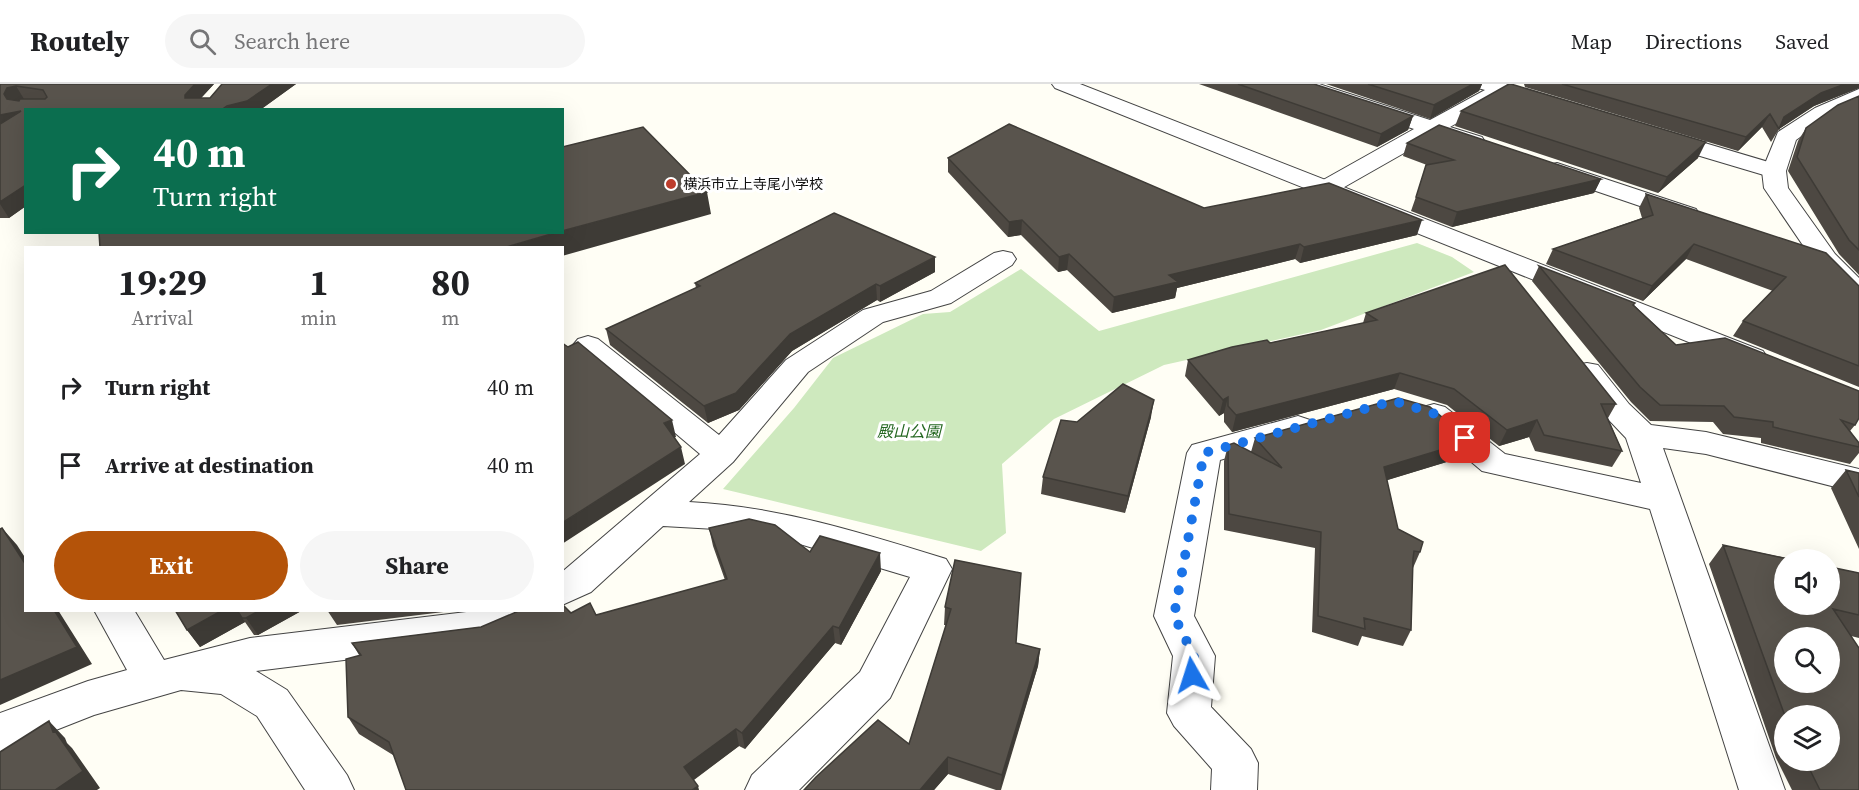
<!DOCTYPE html>
<meta charset="utf-8">
<style>
body{margin:0;font-family:"Source Serif 4","Noto Sans JP",serif;background:#f6f6f6;color:#202124;height:100vh;display:flex;flex-direction:column;font-size:22px;white-space:nowrap}
*{box-sizing:border-box;margin:0}
p{font-size:20px;color:#757577}
.icon{flex:none;width:33px;height:33px;fill:none;stroke:currentColor;stroke-width:2;stroke-linecap:round;stroke-linejoin:round}
.map{position:relative;flex:1;overflow:hidden}
.details{position:absolute;left:24px;top:162px;width:540px;height:366px;display:flex;flex-direction:column;background:#fff;border-radius:0px;box-shadow:0 6px 24px #0002}
.details>*{flex:none}
.top-card{position:absolute;left:24px;top:24px;width:540px;height:126px;border-radius:0px;box-shadow:0 6px 24px #0002;background:#0b6e4f;color:#fff;overflow:hidden}
.fabs{position:absolute;left:1774px;top:465px;display:grid;gap:12px}
.fabs a{display:grid;place-items:center;width:66px;height:66px;border-radius:50%;background:#fff;box-shadow:0 6px 24px #0002;font-size:30px}
.pin{position:absolute;display:grid;place-items:center;width:51px;height:51px;color:#fff;margin:-26px;border-radius:12px;box-shadow:0 3px 9px #0006}
.me{position:absolute;width:66px;margin:-33px;rotate:354deg;stroke-linejoin:round;filter:drop-shadow(0 0 4px #0008)}
.turn{display:flex;align-items:center;gap:21px;height:126px;padding:0 30px;font-size:27px}
.turn .icon{width:78px;height:78px;stroke-width:2.5}
.turn b{display:block;font-size:42px;line-height:51px}
.eta{display:flex;justify-content:space-evenly;align-items:center;height:102px;text-align:center}
.eta b{font-size:36px;font-weight:700;line-height:42px}
.cta{display:flex;gap:12px;margin-top:auto;padding:12px 30px}
.cta a{flex:1;height:69px;border-radius:36px;background:#b45309;color:#fff;font-size:24px;font-weight:700;line-height:69px;text-align:center}
.cta a+a{background:#f6f6f6;color:#202124}
ul{padding:0;list-style:none}
li{display:flex;align-items:center;gap:18px;height:78px;padding:0 30px}
li div{flex:1}
li b{display:block;font-size:22px}
li em{font-style:normal}
header{display:flex;align-items:center;gap:36px;box-sizing:border-box;height:84px;padding:0 30px;background:#fff;border-bottom:2px solid #e0e0e0}
header strong{font-size:28px}
nav{display:flex;gap:33px;margin-inline-start:auto;font-size:21px}
.search{width:420px;height:54px;background:#f6f6f6;display:flex;align-items:center;gap:15px;box-sizing:border-box;padding:0 21px;border-radius:33px;color:#757577;font-size:22px}
.map>svg:first-child{display:block}
</style>
<header>
<strong>Routely</strong>
<div class="search"><svg class="icon" aria-label="search" viewBox="0 0 24 24"><circle cx="10" cy="10" r="6"/><path d="M15 15l6 6"/></svg>Search here</div>
<nav><a>Map</a><a>Directions</a><a>Saved</a></nav>
</header>
<div class="map">
<svg width="1859" height="706" viewBox="0 0 1859 706">
<rect width="100%" height="100%" fill="#fffef5"/>
<path fill="#cee9be" d="M1417,159L1452,173L1474,188L1321,246L1164,281L1054,335L1002,380L1006,449L981,467L723,405L794,324L833,274L923,230L950,228L1021,185L1099,247Z"/>
<g fill="none" stroke-linecap="round" stroke-linejoin="round">
<g stroke="#444" stroke-width="2">
<path id="minor" d="M1289,0H1319L1430,36L1485,6L1478,4L1475,0H1506L1549,13L1552,17L1549,21L1542,23L1504,12L1450,43L1482,53L1485,58L1482,63L1474,65L1434,52L1332,110L1324,112L1316,110L1312,105L1316,100L1414,45L1292,4Z
M1661,46L1782,82L1786,87L1782,92L1774,94L1653,58L1650,53L1653,48Z
M1557,79L1696,125L1699,130L1696,135L1687,137L1678,135L1549,91L1545,86L1549,81Z
M1003,167L1012,169L1016,175L1012,181L951,219L883,238L808,288L733,378L689,418C777,422 863,449 946,475L952,485L890,614L799,706H745L752,691L860,588L910,493L783,455L733,446L663,442L591,508L562,521V488L700,370L578,267L573,261L578,255L588,252L598,255L719,351L786,276L863,226L931,207L994,169Z
M1587,279L1598,281L1629,320L1651,341L1706,348L1859,385V409L1706,370L1663,364L1785,706H1739L1650,425L1482,387L1423,337L1418,330L1423,323L1434,320L1445,323L1505,370L1641,399L1626,354L1607,334L1572,288L1576,281Z
M1298,332L1310,336L1314,343L1310,350L1220,376L1194,532L1215,572L1211,623L1251,665L1258,679L1257,706H1211L1212,685L1174,642L1167,629L1173,572L1154,532L1187,369L1192,361Z
M94,526H134L164,576L250,554L483,526H543L538,537L488,558L256,587L287,606L347,691L354,706H305L257,632L221,610L181,606L94,631L0,668V629L88,597L127,586Z"/>
</g>
<g stroke="#444" stroke-width="2">
<path id="tertiary" d="M1052,0H1080L1763,267L1767,273L1763,279L1752,282L1741,279L1055,4Z
M1859,5V19L1829,32L1796,56L1786,87L1788,104L1835,170L1859,194V218L1849,216L1817,182L1764,104L1762,87L1778,48L1815,24Z"/>
</g>
<use href="#minor" fill="#fff" fill-rule="evenodd"/>
<use href="#tertiary" fill="#fff" fill-rule="evenodd"/>
</g>
<path fill="#4d4842" fill-rule="evenodd" d="M0,0H214L201,14H210L222,0H296L260,26H26V122L9,134H0Z
M1199,0H1314L1413,32L1408,46L1377,63Z
M1326,0H1482L1479,7L1430,35Z
M1524,0H1859V4L1814,22L1779,45L1771,58L1762,43L1738,67L1525,3Z
M1859,12V191L1839,170L1788,87L1798,57L1806,44Z
M1461,27L1698,74L1658,109L1455,42Z
M1407,59L1601,95L1594,109L1452,143L1411,127L1427,81L1403,72Z
M948,74L1204,124L1417,151L1300,179L1295,175L1177,204L1175,214L1112,229L1067,186L1058,188L1021,151L1008,153L948,88Z
M1646,110L1859,202V303L1733,252L1743,237L1773,207L1686,175L1643,217L1546,180L1553,165L1642,134L1639,124Z
M1539,182L1634,221L1676,261L1855,341L1850,347L1859,359V369L1850,380L1761,359V354L1723,350L1713,338L1650,337L1631,318L1532,197Z
M935,188L880,218L877,216L792,267L739,326L708,339L610,261L606,245L696,204L695,199Z
M1366,229L1616,320L1608,334L1622,367L1612,383L1535,367L1529,353L1499,362L1447,321L1394,305L1232,348L1224,338V329L1219,332L1185,292L1188,276L1363,239Z
M1151,333L1125,429L1041,410L1043,393L1077,338Z
M1255,354L1463,373L1387,396L1398,445L1420,468L1413,484L1411,546L1403,562L1362,552L1358,562L1312,548L1315,464L1224,446V377L1228,361L1251,368Z
M1846,386L1859,389V465L1831,404Z
M709,444L810,468L881,487L841,561L835,559L745,665L739,662L694,696L393,671L359,650L348,633L359,571L352,559L481,543L571,529L596,531L725,496L713,462Z
M1723,461L1859,489V554L1851,552L1859,706H1792L1776,674L1709,480ZM1785,632L1830,676H1785Z
M955,476L1016,559L1040,565L1038,582L1001,706H996L948,690L934,706H804L909,660L946,541H944L945,523Z
M175,526H303L258,551H254L245,538L200,563L187,546Z
M327,526H460L337,541Z"/>
<path fill="#3e3b36" d="M195,0H214L191,25L185,14V11Z
M272,0H296L260,26H221Z
M1473,0H1482L1479,7L1430,35L1434,21Z
M1845,0H1859V4L1814,22L1779,45L1784,33L1821,9Z
M16,2L24,15L15,18L12,23L4,10L7,4Z
M21,27L0,46V31Z
M1770,30L1762,43L1738,67L1746,53Z
M1413,32L1408,46L1377,63L1381,50Z
M1706,58L1698,74L1658,109L1667,93Z
M1601,95L1594,109L1452,143L1457,128Z
M26,101V122L9,134L0,120V118Z
M707,108L711,130L562,172V164H503L558,148H562V147Z
M1022,136L1021,151L1008,153L1009,138Z
M1422,136L1417,151L1300,179L1304,163Z
M1300,160L1295,175L1177,204L1175,214L1112,229L1114,213L1169,191Z
M1694,160L1686,175L1643,217L1652,202Z
M1069,170L1067,186L1058,188L1059,173Z
M935,173V188L880,218V202Z
M876,200L877,216L792,267L739,326L708,339L704,322L790,250Z
M1400,289L1394,305L1232,348L1236,331Z
M1228,313L1224,329L1219,332L1223,316Z
M1154,316L1151,333L1125,429L1128,412Z
M672,336L676,353L667,356L664,339Z
M1537,336L1529,353L1499,362L1507,346Z
M1470,357L1463,373L1378,399L1384,383Z
M681,363L685,380L562,460V439Z
M2,444L17,461L26,475V481Z
M880,469L881,487L841,561L839,544Z
M54,526H58L92,580L0,621V596Z
M223,526H237L245,538L200,563L187,546Z
M260,526H303L258,551L246,534Z
M833,542L835,559L745,665L742,649Z
M1040,565L1038,582L1000,706L1002,691Z
M49,637L65,654L67,659L72,664L100,704L97,706H55L53,648Z
M736,645L739,662L689,699L684,683Z
M948,673V690L934,706H920Z
M698,702L699,706H692Z"/>
<path fill="#59544d" stroke="#3e3b36" stroke-width="1.5" fill-rule="evenodd" d="M0,0H195L185,11V14H210L222,0H272L247,17L227,22L221,26H26V101L0,118V40L21,27L0,31ZM16,2L43,6L47,13L45,15H20L19,17L7,15L4,10L7,4Z
M1238,0H1314L1413,32L1381,50Z
M1368,0H1473L1434,21Z
M1509,0H1511L1706,58L1667,93L1461,27Z
M1562,0H1845L1821,9L1784,33L1779,45L1770,30L1746,53Z
M1859,12V166L1849,156L1797,73L1806,44L1838,21Z
M1009,40L1204,124L1329,99L1422,136L1304,163L1300,160L1169,191L1178,198L1114,213L1069,170L1059,173L1022,136L1009,138L948,74Z
M1439,41L1601,95L1457,128L1416,113L1426,81L1454,76L1407,59Z
M643,43L707,108L562,147V63Z
M1646,110L1826,169L1859,202V282L1743,237L1786,193L1694,160L1652,202L1553,165L1653,131Z
M834,129L935,173L880,202L876,200L790,250L736,309L704,322L606,245L700,202L695,199Z
M99,148H558L503,164H100Z
M1505,181L1616,320H1601L1622,367L1544,351L1537,336L1507,346L1454,305L1400,289L1236,331L1228,322V313L1223,316L1188,276L1232,263L1267,256L1270,259L1377,236L1366,229Z
M1539,182L1635,219L1633,221L1676,261L1725,254L1859,307V334L1855,341L1841,336L1859,359V363L1773,343V338L1734,333L1724,322L1660,321L1640,303Z
M578,258L672,336L664,339L681,363L562,439V259L568,263Z
M1123,300L1154,316L1128,412L1043,393L1061,336L1077,338Z
M1398,314L1430,323L1470,357L1384,383L1398,445L1423,458L1420,468L1414,467L1413,475L1411,546L1364,534L1365,545L1318,532L1321,448L1229,430L1228,361L1234,359L1282,384L1255,354Z
M1846,386L1859,389V413Z
M749,435L775,441L810,468L820,452L880,469L839,544L833,542L742,649L736,645L684,683L698,702L692,706H406L389,658L348,633L346,575L361,571L352,559L481,543L521,526H562V520L571,529L590,519L596,531L727,495L709,444Z
M2,444L26,481V526H54L77,563L0,596V445Z
M1723,461L1793,476H1785V520H1830V483L1859,489V531L1833,525L1859,564V706H1820L1805,676H1830V632H1785ZM1785,554H1830V598H1785Z
M955,476L1021,489L1016,559L1040,565L1002,691L948,673L920,706H804L816,693L878,636L909,660L951,525L945,523Z
M175,526H223L187,546Z
M237,526H260L246,534H242Z
M49,637L53,648L55,647L83,687L55,706H0V668Z"/>
<g fill="none" stroke-linecap="round" stroke-linejoin="round">
<path stroke="#1a73e8" stroke-width="10" stroke-dasharray="0 18" d="M1192,591L1194,572L1174,532L1204,369L1394,317L1435,330L1465,354"/>
</g>
<circle fill="#bd3d2c" stroke="#fff" stroke-width="2" cx="671" cy="100" r="6"/>
<g text-anchor="middle" stroke-width="6" stroke-linejoin="round" paint-order="stroke">
<g font-size="14" fill="#111" stroke="#fff" text-anchor="start">
<text x="683" y="105">横浜市立上寺尾小学校</text>
</g>
<g font-size="16" font-style="italic" fill="#256822" stroke="#fff">
<text x="909" y="353">殿山公園</text>
</g>
</g>
</svg>
<div class="fabs">
<a><svg class="icon" aria-label="sound" viewBox="0 0 24 24"><path d="M4 9h4l5-4v14l-5-4H4zM17 9q2 3 0 6"/></svg></a>
<a><svg class="icon" aria-label="search" viewBox="0 0 24 24"><circle cx="10" cy="10" r="6"/><path d="M15 15l6 6"/></svg></a>
<a><svg class="icon" aria-label="layers" viewBox="0 0 24 24"><path d="M12 4l9 5-9 5-9-5zM3 14l9 5 9-5"/></svg></a>
</div>
<div class="pin" style="left:1465px;top:354px;background:#d93025"><svg class="icon" aria-label="arrive" viewBox="0 0 24 24"><path d="M6 21V4h12l-3 4 3 4H6"/></svg></div>
<svg class="me" style="left:1192px;top:591px" viewBox="-20 -20 40 40"><path d="M0-17L14 15 0 8-14 15z" fill="#1a73e8" stroke="#fff" stroke-width="4"/></svg>
<div class="top-card">
<div class="turn"><svg class="icon" aria-label="right" viewBox="0 0 24 24"><path d="M7 20v-9h11M14 6l5 5-5 5"/></svg><div><b>40 m</b>Turn right</div></div>
</div>
<section class="details">
<div class="eta">
<div><b>19:29</b><p>Arrival</p></div>
<div><b>1</b><p>min</p></div>
<div><b>80</b><p>m</p></div>
</div>
<ul>
<li><svg class="icon" aria-label="right" viewBox="0 0 24 24"><path d="M7 20v-9h11M14 6l5 5-5 5"/></svg><div><b>Turn right</b></div><em>40 m</em></li>
<li><svg class="icon" aria-label="arrive" viewBox="0 0 24 24"><path d="M6 21V4h12l-3 4 3 4H6"/></svg><div><b>Arrive at destination</b></div><em>40 m</em></li>
</ul>
<div class="cta"><a>Exit</a><a>Share</a></div>
</section>
</div>
